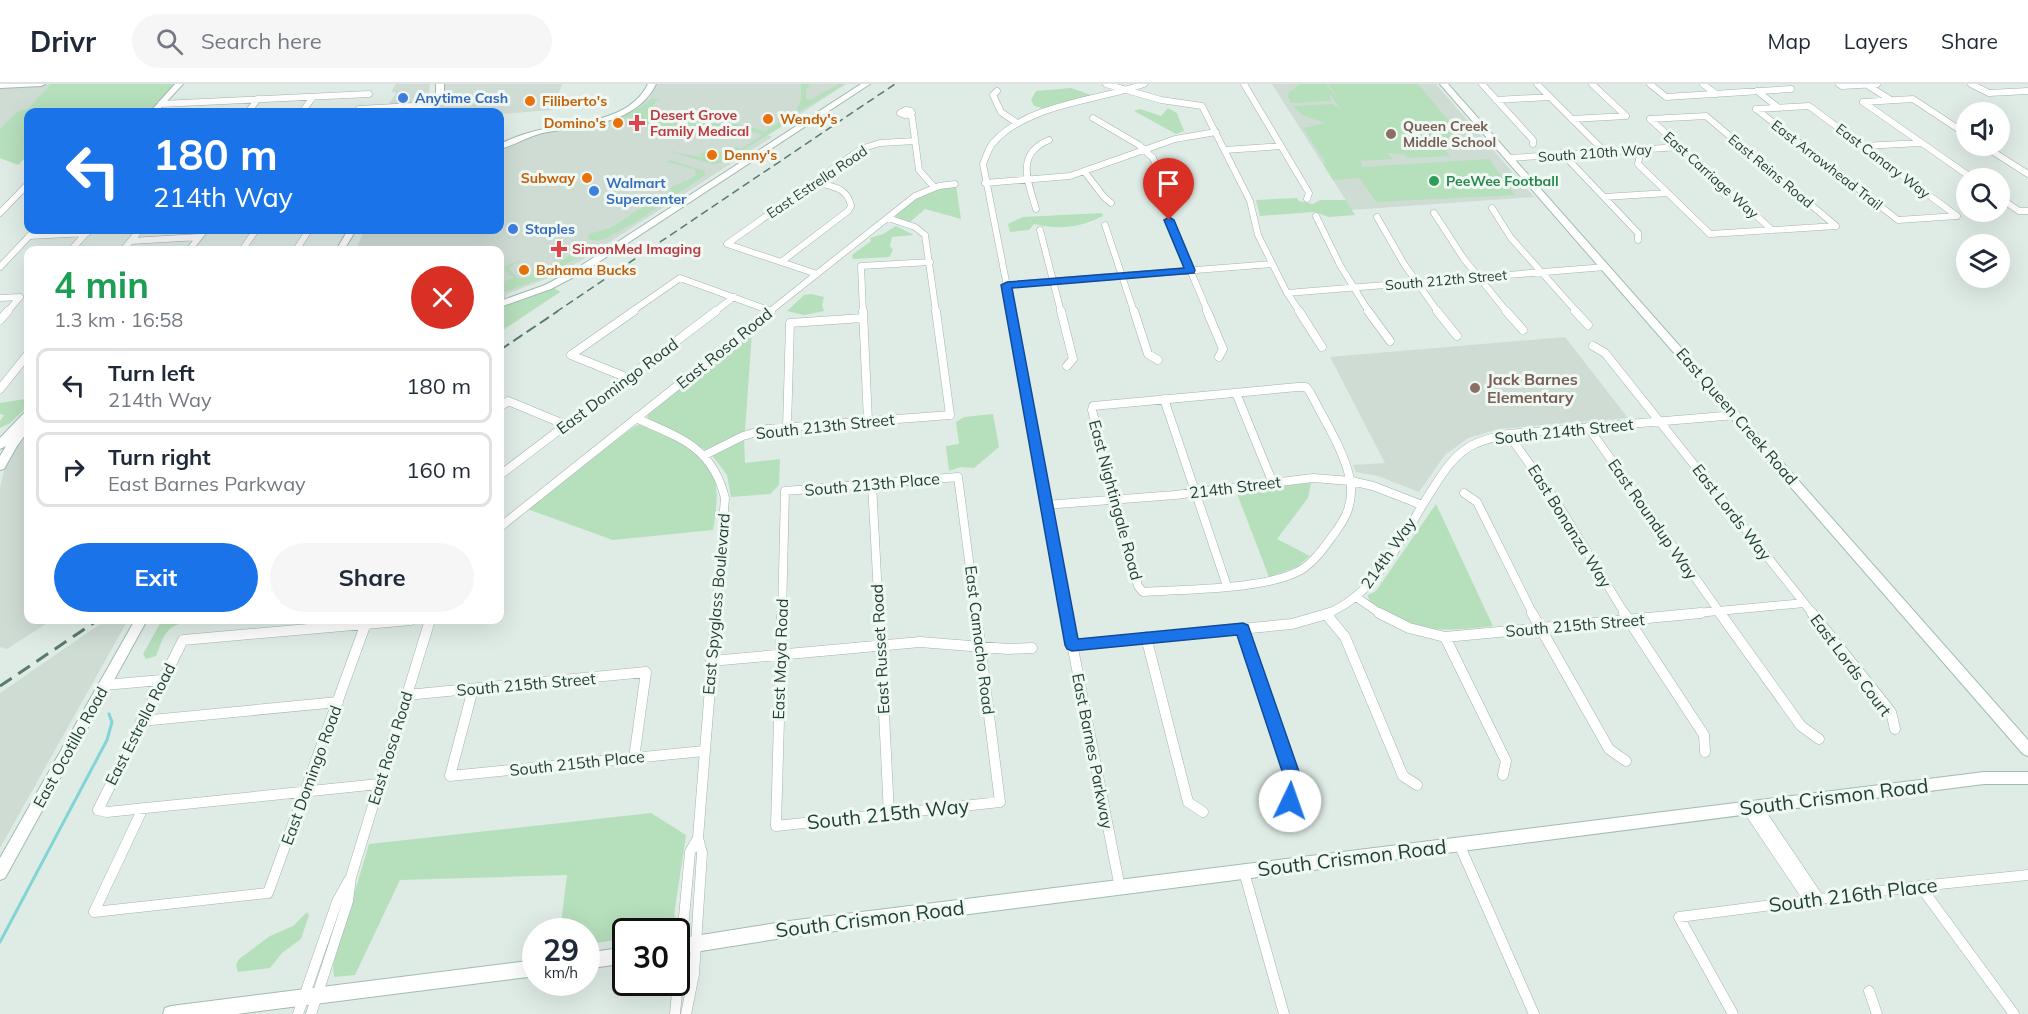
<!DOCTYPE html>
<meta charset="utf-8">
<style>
body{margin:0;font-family:Mulish,sans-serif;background:#f6f6f7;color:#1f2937;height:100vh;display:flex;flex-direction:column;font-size:22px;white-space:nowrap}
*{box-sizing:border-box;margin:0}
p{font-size:20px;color:#747a83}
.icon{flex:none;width:33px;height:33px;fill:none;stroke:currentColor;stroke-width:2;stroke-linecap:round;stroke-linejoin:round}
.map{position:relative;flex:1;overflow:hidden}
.sheet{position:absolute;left:24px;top:162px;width:480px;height:378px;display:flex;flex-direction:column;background:#fff;border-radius:12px;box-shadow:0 6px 24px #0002}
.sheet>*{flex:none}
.guide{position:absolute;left:24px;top:24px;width:480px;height:126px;border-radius:12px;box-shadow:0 6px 24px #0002;background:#1a73e8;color:#fff;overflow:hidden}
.tools{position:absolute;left:1956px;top:18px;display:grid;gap:12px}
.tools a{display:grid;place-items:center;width:54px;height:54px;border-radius:50%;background:#fff;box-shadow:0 6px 24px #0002;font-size:30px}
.speed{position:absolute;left:522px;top:834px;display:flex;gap:12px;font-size:30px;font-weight:700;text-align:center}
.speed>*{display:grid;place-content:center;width:78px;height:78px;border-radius:50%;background:#fff;box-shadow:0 6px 24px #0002;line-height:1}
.speed small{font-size:15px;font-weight:400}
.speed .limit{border:3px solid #111;border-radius:9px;background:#fff;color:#111}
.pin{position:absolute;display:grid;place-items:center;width:51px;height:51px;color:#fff;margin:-62px -26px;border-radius:50% 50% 50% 0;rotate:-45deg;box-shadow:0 0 6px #0007}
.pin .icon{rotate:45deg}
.me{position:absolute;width:66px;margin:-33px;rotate:3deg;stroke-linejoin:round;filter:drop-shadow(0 0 4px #0008)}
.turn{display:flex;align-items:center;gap:21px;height:126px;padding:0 30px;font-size:27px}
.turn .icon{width:78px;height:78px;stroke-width:2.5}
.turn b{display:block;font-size:42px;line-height:51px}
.round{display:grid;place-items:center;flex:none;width:63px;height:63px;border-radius:32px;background:#f6f6f7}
.overview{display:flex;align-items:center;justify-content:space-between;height:102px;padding:0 30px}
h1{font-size:36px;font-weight:700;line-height:45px;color:#1e9e55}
.action{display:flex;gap:12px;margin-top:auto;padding:12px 30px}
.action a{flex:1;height:69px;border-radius:36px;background:#1a73e8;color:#fff;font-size:24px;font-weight:700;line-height:69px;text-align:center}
.action a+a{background:#f6f6f7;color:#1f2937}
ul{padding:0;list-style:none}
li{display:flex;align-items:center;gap:18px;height:75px;margin:0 12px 9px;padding:0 18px;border:3px solid #e0e1e3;border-radius:12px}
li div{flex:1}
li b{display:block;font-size:22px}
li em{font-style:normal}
header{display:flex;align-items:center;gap:36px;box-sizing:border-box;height:84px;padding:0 30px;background:#fff;border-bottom:2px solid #e0e1e3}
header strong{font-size:28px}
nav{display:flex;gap:33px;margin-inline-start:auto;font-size:21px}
.search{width:420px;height:54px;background:#f6f6f7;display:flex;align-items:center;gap:15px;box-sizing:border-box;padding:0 21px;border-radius:33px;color:#747a83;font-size:22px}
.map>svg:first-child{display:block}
</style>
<header>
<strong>Drivr</strong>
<div class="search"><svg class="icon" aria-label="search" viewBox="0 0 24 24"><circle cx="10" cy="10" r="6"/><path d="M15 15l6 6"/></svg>Search here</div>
<nav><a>Map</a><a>Layers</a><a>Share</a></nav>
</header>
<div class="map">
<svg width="2028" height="930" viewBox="0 0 2028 930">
<rect width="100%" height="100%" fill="#dfece5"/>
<path fill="#cedcd4" d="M51,0L28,24L17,28L0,44V2Z
M396,0H430L428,14L421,28H384L396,9L391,8Z
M444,0H562L552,26L500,30L435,28L443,11Z
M657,0H846L768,51L772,53L579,178L546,195L507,210L504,219L518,231L500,244V166H356L364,146H500V65L537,51L588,41L628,28L648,15Z
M1272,0H1436L1534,113L1352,126Z
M1565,253L1628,334L1499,345L1468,354L1445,371L1419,408L1378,392L1356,388L1353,381L1385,379L1330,273Z
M28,346V536H52L7,565L0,563V403L6,379L17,360Z
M106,536H128L0,764V609Z"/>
<path fill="#b6dfbc" d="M51,0H179L153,28H28V74H25L18,81L0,74V44L17,28L28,24Z
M801,0H810L808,2H810L806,5V15L810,16L839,0H845L799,28L797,25L801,16Z
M1301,0H1326L1340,18L1328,0H1418L1464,55L1450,56L1442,62L1450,72L1408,74L1403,70L1388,69L1392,75L1360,77L1363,83L1489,75L1515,111L1376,118L1360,94L1333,96L1323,80L1326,79L1303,44L1326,39L1304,32L1293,22L1333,20L1342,27L1329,9L1331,17L1291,19L1288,13L1289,8Z
M1071,4L1094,12L1042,24L1034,22L1031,16L1036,7Z
M653,14L660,17H656L652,23L655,24L649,34L655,38L736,40L765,47L786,34L783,33L785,32L794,33L784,41L724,78L712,80L671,68L674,66L673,68C683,71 688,70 700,73L702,72L699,71L709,65C720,68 727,71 736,65L735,63L741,65L762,51L737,43H646L640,42V39L632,33L602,40L636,26Z
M1168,24L1177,29L1184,47L1176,50L1134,27L1140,25L1161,32Z
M670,76L705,87V91L636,138L606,154L597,157L588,155L589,150L610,144L631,131L630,130L646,122L645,120L649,121L672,106L670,104L684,98L683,96L687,97L697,90L694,89L696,87L694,85L667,78Z
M956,102L961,135L925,125L910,138L895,133C911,114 932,104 956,102Z
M1297,114L1299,117L1313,120L1320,116H1346L1355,131L1329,133L1314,128L1260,132L1256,116Z
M1102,129L1103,132C1078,144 1060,146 1034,140L1029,146L1010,148L1008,140L1023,133Z
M896,142L914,151L892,153L890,162L893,166L889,173L853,175L852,171L871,157L870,154L883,150Z
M581,160L588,163V167L545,193L500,210V199L515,193L510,192L504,183L524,175L508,184L518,194H524L543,186L546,182L555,180L581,165Z
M553,203L560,208L500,248V223Z
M811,210L824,213L822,221L824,227L804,231L787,227L804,211Z
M751,247L752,248L745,347L708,367L649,336L647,333L651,326Z
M28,312V322L10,339L0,344V337L4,331L0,330V319L25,315Z
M993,330L999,363L974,384L961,383L949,387L946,362L959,360L956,338L964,333Z
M640,340C653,341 662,348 674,354C719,379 721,397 713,446L613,456L527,425L632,344Z
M744,355L745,379L780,375L779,401L770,410L731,413L727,391L712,371Z
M1311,399L1308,414L1277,455L1310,472L1297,483L1269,493L1236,407Z
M1436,420L1493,542C1435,549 1418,548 1369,517L1368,511L1376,507Z
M162,536H186L185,539C164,541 162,558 156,572L146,575L143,570Z
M651,729L686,751L674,831L677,838L670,847L626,848L625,855L587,860L586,848L560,847L567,791L400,796L355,891L334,893L333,881L369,760Z
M307,828L309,831L301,855L282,869L270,884L238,888L236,881L239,875L270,852L293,842Z"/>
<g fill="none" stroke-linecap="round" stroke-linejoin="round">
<path stroke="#82d4d7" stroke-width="3" d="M0,858L107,656L112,638L109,630"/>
<g stroke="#a2b4ac" stroke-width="7">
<path id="street-far2" d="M1106,0L1161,16L1202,22L1250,117L1258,151L1287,209L1300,228
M1244,0L1309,109L1307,115
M1482,0L1533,56V60
M1537,0L1604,67
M1592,0L1626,32
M1650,0L1666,13L1791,5
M1703,0L1716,10
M1839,0L1842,2L1877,0
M1971,0L1989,9L2028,7
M1867,1L1891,16
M997,7L993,11L1001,28L1017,39
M1757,7L1779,24
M1496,16L1550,13
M1863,18L1972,94
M1864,18L1913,15L1966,50
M161,20L369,10
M359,25L432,21
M1756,25L1898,136L1957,132
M1756,25L1809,22L1957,132
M906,26L911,27L912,29L905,31L900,29Z
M248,28L258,15
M302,28L313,13
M909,31L912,33L919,86L934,103
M1093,34L1139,61L1153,74L1172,116
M1572,35L1626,32
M1650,35L1706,32L1836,142
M1650,35L1772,146
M1863,62L1921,59
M1984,62L2028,90
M1225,66L1281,62
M1562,69L1638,149V156
M1509,74L1680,63
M1639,75L1638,80L1710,150L1836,142
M1084,87L1104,113L1111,119
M985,99L1070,92L1175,55L1216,48
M1604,113L1668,109
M2000,114L2019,127H2028
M1492,124L1511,154L1577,228
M1036,125C1028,97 1015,70 1049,56
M0,129L28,100
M1434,129L1464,175L1507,228
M1316,132L1340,181L1369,228
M1377,133L1404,180L1438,228
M888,134L915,143L925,151L936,228
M1169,136L1208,228
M1105,141L1134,228
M1040,146L1061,228
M29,152L87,149
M131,157L199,153
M727,160L861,65L880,59L915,57
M727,160L817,190
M71,166L89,146
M123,166L140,146
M189,166L205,146
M242,166L256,146
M296,166L309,146
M781,178L848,127L851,122C847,102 831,103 814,98
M0,183L35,146
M1007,201L1272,180
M1287,209L1605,183
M0,214L20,213
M7,228L20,213
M631,228L680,194L771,227
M714,228L734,213
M769,228L915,112L939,102L955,100
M863,228L861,182L930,178
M1012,228L983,80C986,73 988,65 993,59C1026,20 1098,17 1144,0"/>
</g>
<g stroke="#a2b4ac" stroke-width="9">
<path id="street-far1" d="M863,227L868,337
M1012,227L1066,530
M1061,227L1073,275L1067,282
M1134,227L1148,270L1158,276
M1207,227L1223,265L1219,273
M1299,227L1322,263
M1368,227L1390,257
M1437,227L1457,252
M1506,227L1523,246
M1575,227L1588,241
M0,236L8,227
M1593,262L1605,269L1813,530
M571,271L634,227
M571,271L628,294
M1298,303H1306L1310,308C1324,336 1343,364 1350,395C1354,417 1347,433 1334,450C1325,462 1317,475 1304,484C1272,506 1184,505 1143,508L1138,502L1092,326L1093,322Z
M0,305L28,270
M1236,309L1272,397
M1164,315L1227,502
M500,323L508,317L566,341
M636,334C680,354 712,362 725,414L716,530
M787,343L790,239L863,234
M1588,343L1721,530
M1508,350L1556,417L1625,530
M705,371L743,352L767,345L950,331L936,227
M500,391L716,227
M872,400L879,530
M1464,409L1477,418L1533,530
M1045,421L1175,411L1313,394L1351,397L1373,402L1422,421
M500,443L771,227
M1356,513L1381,530
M782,530L785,407L958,393L976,530
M1326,530C1377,510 1402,453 1430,409C1441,392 1451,374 1469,363C1480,356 1495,353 1508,350L1736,331
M1686,530L1804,519"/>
</g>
<g stroke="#a2b4ac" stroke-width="11">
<path id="street" d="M782,529L776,742L1000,718L976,529
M879,529L889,730
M1066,529L1120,804
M1379,529L1409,544L1445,553L1701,529
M1532,529L1609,665L1626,677
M1624,529L1704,651L1705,668
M1720,529L1801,642L1819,655
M1812,529L1891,628L1895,645
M1326,530L1345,553L1403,692L1417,701
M1243,545L1296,702L1290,717
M1146,553L1188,718L1203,728
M1445,553L1506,677L1503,691
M1072,561L1292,540L1330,529
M711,577L920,558L1008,565L1032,564
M104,601L162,596
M473,605L450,692L704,667
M407,611L646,588L634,674
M141,637L338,618
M379,700L107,728L98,726L183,556L411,536
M1757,723L1819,815
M1747,724L1809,816
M1459,760L1534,930
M1244,788L1284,930
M1920,802L2014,930
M94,828L268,809L366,539
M94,828L143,724
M1869,907L1877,930
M298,930L337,818L349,796
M311,930L348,817L351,793L430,536
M675,930L690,768L698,754
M686,930L694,890L702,769L698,754L716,529
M1733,930L1679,833L1920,802L2028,791"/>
</g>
<g stroke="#a0bcaf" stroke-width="2">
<path id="secondary" d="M0,0H45L41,2L0,4Z
M175,0H183L157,28H150Z
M436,0H444V9L431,28H425L436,9Z
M648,0H656C634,44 580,40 539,50C525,54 513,62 500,65V60C514,53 529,48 544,45C580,38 630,37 648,0Z
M861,0H870L585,187L551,205L500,223V217L545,201L579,183Z
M1440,0H1448L2028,656V672L2023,670Z
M348,146H356L344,166H336Z
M28,328V347L17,362L4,385L0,386V372L6,362L0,365V354L24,329Z
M135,536H147L5,794L0,796V774Z
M1984,688H2028V700H1984L789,853L676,871V855L789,837Z
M626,863V879L586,885V869Z
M536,876V892L237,930H163L165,924L171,922Z"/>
</g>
<use href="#street-far2" stroke="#fff" stroke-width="6"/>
<use href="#street-far1" stroke="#fff" stroke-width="8"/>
<use href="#street" stroke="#fff" stroke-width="10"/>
<use href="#secondary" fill="#fff" fill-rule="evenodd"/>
<path stroke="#597a6d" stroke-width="1.5" stroke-dasharray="8 4.5" stroke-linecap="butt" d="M556,228L895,0"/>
<path stroke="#597a6d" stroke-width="2" stroke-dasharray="11 5" stroke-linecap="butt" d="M500,266L558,227"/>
<path stroke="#597a6d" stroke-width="3" stroke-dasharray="14 8" stroke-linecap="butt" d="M0,602L98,536"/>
</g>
<path fill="#1a73e8" stroke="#114b97" stroke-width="1.5" d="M1169,133L1174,136L1195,186L1194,189L1012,204L1078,555L1243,539L1248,541L1304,702L1296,722L1290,725L1284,722L1282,717L1287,702L1237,551L1072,567L1067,565L1065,561L1001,201L1007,198L1184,184L1164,136Z"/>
<g fill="#3f7fe0" stroke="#f0f8f3" stroke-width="2">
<circle cx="403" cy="14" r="6"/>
<circle cx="594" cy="107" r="6"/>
<circle cx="513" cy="145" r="6"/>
</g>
<g fill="#e8710a" stroke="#f0f8f3" stroke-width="2">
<circle cx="530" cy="17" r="6"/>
<circle cx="768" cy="35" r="6"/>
<circle cx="618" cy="39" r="6"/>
<circle cx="712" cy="71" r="6"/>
<circle cx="587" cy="94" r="6"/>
<circle cx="524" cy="186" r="6"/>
</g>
<g fill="#e0444e" stroke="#f0f8f3" stroke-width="2">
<path d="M634 30h6v6h6v6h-6v6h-6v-6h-6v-6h6z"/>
<path d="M556 156h6v6h6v6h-6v6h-6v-6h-6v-6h6z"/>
</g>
<g fill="#8d6e63" stroke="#f0f8f3" stroke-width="2">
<circle cx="1391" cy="50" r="6"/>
<circle cx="1475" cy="304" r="6"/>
</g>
<circle fill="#2e9e5b" stroke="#f0f8f3" stroke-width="2" cx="1434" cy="97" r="6"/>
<g text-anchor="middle" stroke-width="6" stroke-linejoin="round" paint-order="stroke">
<g font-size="14" font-weight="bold" fill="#366cbe" stroke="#f0f8f3" text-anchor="start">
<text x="415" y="19">Anytime Cash</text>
<text x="606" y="104">Walmart<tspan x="606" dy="16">Supercenter</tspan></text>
<text x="525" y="150">Staples</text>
</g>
<g font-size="14" font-weight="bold" fill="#c56008" stroke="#f0f8f3" text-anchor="start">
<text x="542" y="22">Filiberto's</text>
<text x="780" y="40">Wendy's</text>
<text x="606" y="44" text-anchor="end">Domino's</text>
<text x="724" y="76">Denny's</text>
<text x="575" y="99" text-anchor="end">Subway</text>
<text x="536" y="191">Bahama Bucks</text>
</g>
<g font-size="14" font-weight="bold" fill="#be3a42" stroke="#f0f8f3" text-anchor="start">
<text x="650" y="36">Desert Grove<tspan x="650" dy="16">Family Medical</tspan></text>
<text x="572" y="170">SimonMed Imaging</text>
</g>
<g font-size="14" font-weight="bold" fill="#785e54" stroke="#f0f8f3" text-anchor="start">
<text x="1403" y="47">Queen Creek<tspan x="1403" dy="16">Middle School</tspan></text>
</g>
<g font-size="14" fill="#1f3e32" stroke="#f0f8f3">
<text transform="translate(1595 69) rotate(-4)" y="5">South 210th Way</text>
<text transform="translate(1883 77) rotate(37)" y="5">East Canary Way</text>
<text transform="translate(1827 81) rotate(38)" y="5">East Arrowhead Trail</text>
<text transform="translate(1771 87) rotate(40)" y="5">East Reins Road</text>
<text transform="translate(1711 91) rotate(42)" y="5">East Carriage Way</text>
<text transform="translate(817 98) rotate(-34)" y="5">East Estrella Road</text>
<text transform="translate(1446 196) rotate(-5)" y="5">South 212th Street</text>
</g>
<g font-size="14" font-weight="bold" fill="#27864d" stroke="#f0f8f3" text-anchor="start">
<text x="1446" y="102">PeeWee Football</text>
</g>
<g font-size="16" fill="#1f3e32" stroke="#f0f8f3">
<text transform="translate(724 264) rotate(-39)" y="6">East Rosa Road</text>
<text transform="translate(617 302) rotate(-37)" y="6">East Domingo Road</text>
<text transform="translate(1737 332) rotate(49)" y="6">East Queen Creek Road</text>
<text transform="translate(825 342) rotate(-6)" y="6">South 213th Street</text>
<text transform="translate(1564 347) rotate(-6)" y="6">South 214th Street</text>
<text transform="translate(872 400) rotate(-5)" y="6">South 213th Place</text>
<text transform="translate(1235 403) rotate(-7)" y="6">214th Street</text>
<text transform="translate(1116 416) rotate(75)" y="6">East Nightingale Road</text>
<text transform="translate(1732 428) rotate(52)" y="6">East Lords Way</text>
<text transform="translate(1653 435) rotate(55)" y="6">East Roundup Way</text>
<text transform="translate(1570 442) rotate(58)" y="6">East Bonanza Way</text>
<text transform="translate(1388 469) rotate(-55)" y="6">214th Way</text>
<text transform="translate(716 520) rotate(-85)" y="6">East Spyglass Boulevard</text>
<text transform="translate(1575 541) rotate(-5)" y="6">South 215th Street</text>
<text transform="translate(980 556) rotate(83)" y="6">East Camacho Road</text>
<text transform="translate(880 565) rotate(-93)" y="6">East Russet Road</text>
<text transform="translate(780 575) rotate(-88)" y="6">East Maya Road</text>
<text transform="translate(1851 581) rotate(53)" y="6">East Lords Court</text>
<text transform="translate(526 600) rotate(-5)" y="6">South 215th Street</text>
<text transform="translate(140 640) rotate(-63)" y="6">East Estrella Road</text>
<text transform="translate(70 663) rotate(-61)" y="6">East Ocotillo Road</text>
<text transform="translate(390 664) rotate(-73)" y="6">East Rosa Road</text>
<text transform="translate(1093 667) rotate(79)" y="6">East Barnes Parkway</text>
<text transform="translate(577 679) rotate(-6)" y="6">South 215th Place</text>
<text transform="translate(311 691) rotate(-70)" y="6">East Domingo Road</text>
</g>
<g font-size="16" font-weight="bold" fill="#785e54" stroke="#f0f8f3" text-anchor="start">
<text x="1487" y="301">Jack Barnes<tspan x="1487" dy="18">Elementary</tspan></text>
</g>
<g font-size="20" fill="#1f3e32" stroke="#f0f8f3">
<text transform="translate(1834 713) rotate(-7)" y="7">South Crismon Road</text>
<text transform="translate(888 730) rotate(-6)" y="7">South 215th Way</text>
<text transform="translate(1352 774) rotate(-7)" y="7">South Crismon Road</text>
<text transform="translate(1853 811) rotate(-7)" y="7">South 216th Place</text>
<text transform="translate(870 835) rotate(-7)" y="7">South Crismon Road</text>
</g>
</g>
</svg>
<div class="tools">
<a><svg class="icon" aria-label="sound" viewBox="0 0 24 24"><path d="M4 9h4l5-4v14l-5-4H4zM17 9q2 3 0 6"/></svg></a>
<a><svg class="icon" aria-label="search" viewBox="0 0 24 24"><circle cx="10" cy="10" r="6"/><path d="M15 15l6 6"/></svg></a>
<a><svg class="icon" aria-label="layers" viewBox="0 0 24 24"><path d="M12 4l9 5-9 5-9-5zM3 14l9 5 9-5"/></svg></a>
</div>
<div class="speed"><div>29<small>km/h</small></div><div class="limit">30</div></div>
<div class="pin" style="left:1169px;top:136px;background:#d93025"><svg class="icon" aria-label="arrive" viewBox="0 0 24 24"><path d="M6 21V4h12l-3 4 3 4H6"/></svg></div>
<svg class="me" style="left:1290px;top:717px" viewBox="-20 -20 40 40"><circle r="19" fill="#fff"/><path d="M0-13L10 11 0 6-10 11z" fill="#1a73e8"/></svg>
<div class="guide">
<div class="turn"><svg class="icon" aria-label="left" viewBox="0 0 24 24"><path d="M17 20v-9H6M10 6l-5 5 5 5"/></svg><div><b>180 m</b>214th Way</div></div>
</div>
<section class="sheet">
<div class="overview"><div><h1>4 min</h1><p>1.3 km · 16:58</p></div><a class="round" style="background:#d93025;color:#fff"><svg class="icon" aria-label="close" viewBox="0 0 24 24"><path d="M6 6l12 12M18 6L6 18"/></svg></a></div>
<ul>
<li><svg class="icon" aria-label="left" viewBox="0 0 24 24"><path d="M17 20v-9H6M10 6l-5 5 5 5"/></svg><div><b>Turn left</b><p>214th Way</p></div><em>180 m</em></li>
<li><svg class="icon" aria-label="right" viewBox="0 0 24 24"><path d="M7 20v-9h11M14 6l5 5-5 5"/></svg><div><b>Turn right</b><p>East Barnes Parkway</p></div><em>160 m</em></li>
</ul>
<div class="action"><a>Exit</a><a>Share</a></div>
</section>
</div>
